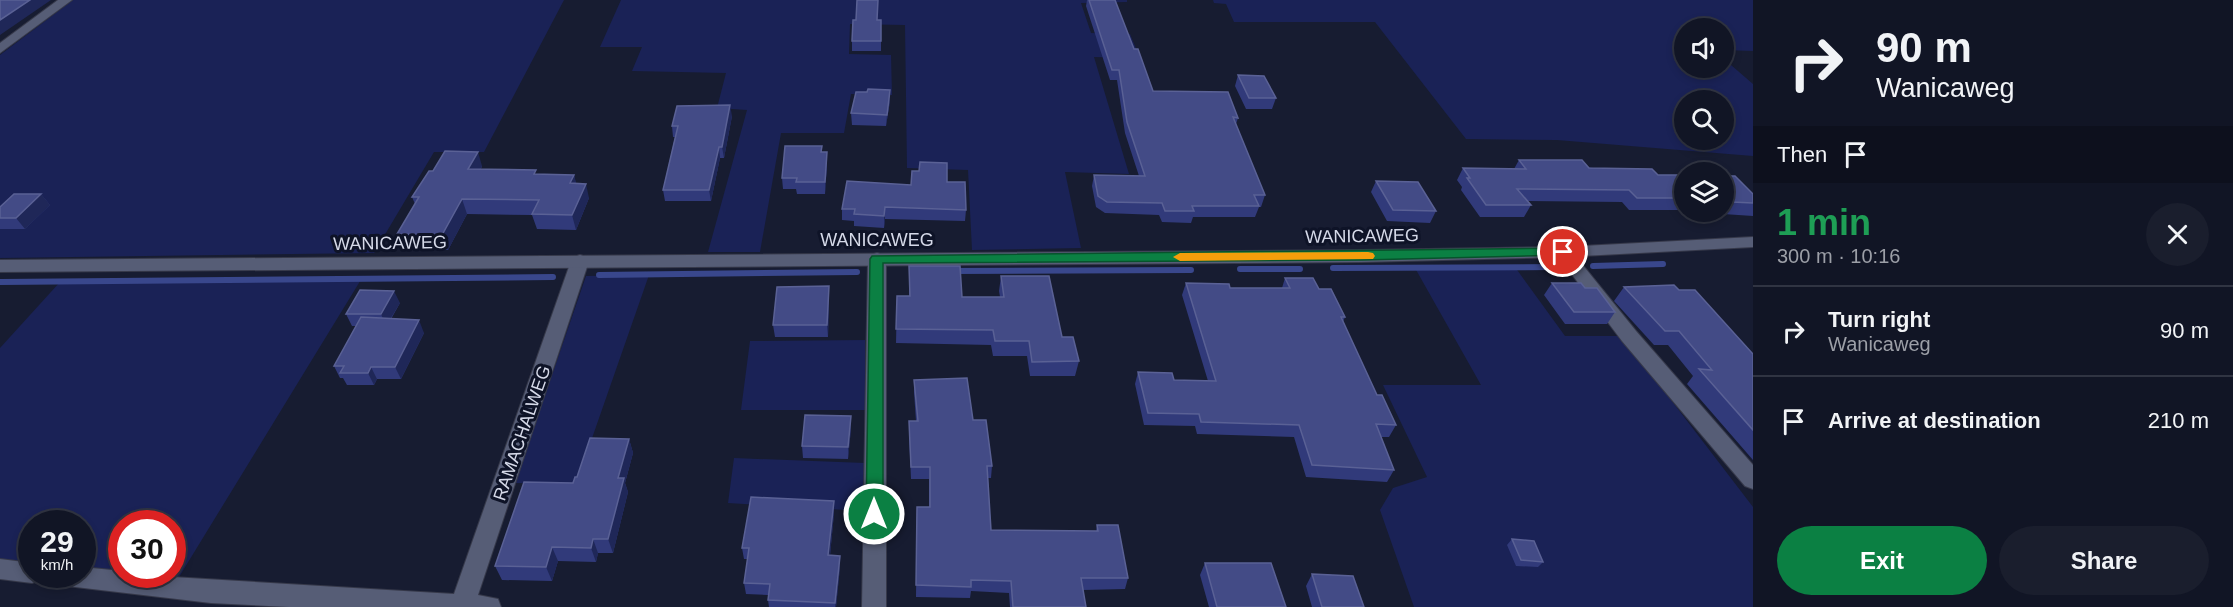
<!DOCTYPE html>
<meta charset="utf-8">
<style>
body{margin:0;font-family:Arial,sans-serif;background:#1a1e2d;color:#f1f3f6;height:100vh;display:flex;flex-direction:column;font-size:22px;white-space:nowrap}
*{box-sizing:border-box;margin:0}
p{font-size:20px;color:#9c9fa7}
.icon{flex:none;width:33px;height:33px;fill:none;stroke:currentColor;stroke-width:2;stroke-linecap:round;stroke-linejoin:round}
.map{position:relative;flex:1;overflow:hidden}
.panel{display:flex;flex-direction:column;background:#111525;width:480px}
.panel>*{flex:none}
.guide{background:#111525;color:#f1f3f6;overflow:hidden}
.fabs{position:absolute;left:1674px;top:18px;display:grid;gap:12px}
.fabs a{display:grid;place-items:center;width:60px;height:60px;border-radius:50%;background:#111525;box-shadow:0 3px 9px #0003,0 0 0 2px #303442;font-size:30px}
.speed{position:absolute;left:18px;top:510px;display:flex;gap:12px;font-size:30px;font-weight:700;text-align:center}
.speed>*{display:grid;place-content:center;width:78px;height:78px;border-radius:50%;background:#111525;box-shadow:0 3px 9px #0003,0 0 0 2px #303442;line-height:1}
.speed small{font-size:15px;font-weight:400}
.speed .limit{border:9px solid #d22;background:#fff;color:#111}
.pin{position:absolute;display:grid;place-items:center;width:51px;height:51px;color:#fff;margin:-26px;border:3px solid #fff;border-radius:50%;box-shadow:0 2px 6px #0007}
.me{position:absolute;width:66px;margin:-33px;rotate:0deg;stroke-linejoin:round;filter:drop-shadow(0 0 4px #0008)}
.turn{display:flex;align-items:center;gap:21px;height:126px;padding:0 24px;font-size:27px}
.turn .icon{width:78px;height:78px;stroke-width:2.5}
.turn b{display:block;font-size:42px;line-height:51px}
.then{display:flex;align-items:center;height:57px;padding:0 24px;background:#0003;gap:12px;font-size:22px}
.round{display:grid;place-items:center;flex:none;width:63px;height:63px;border-radius:32px;background:#1a1e2d}
.overview{display:flex;align-items:center;justify-content:space-between;height:102px;padding:0 24px}
h1{font-size:36px;font-weight:800;line-height:45px;color:#1e9e55}
.action{display:flex;gap:12px;margin-top:auto;padding:12px 24px}
.action a{flex:1;height:69px;border-radius:36px;background:#0b8043;color:#fff;font-size:24px;font-weight:800;line-height:69px;text-align:center}
.action a+a{background:#1a1e2d;color:#f1f3f6}
ul{padding:0;list-style:none}
li{display:flex;align-items:center;gap:18px;height:90px;padding:0 24px;border-top:2px solid #303442}
li div{flex:1}
li b{display:block;font-size:22px}
li em{font-style:normal}
main{display:flex;flex:1;min-height:0}
.map>svg:first-child{display:block}
</style>
<main>
<div class="map">
<svg width="1753" height="607" viewBox="0 0 1753 607">
<rect width="100%" height="100%" fill="#171c31"/>
<path fill="#1a2256" fill-rule="evenodd" d="M73,0H564L484,152H434L374,253L0,258V55Z
M621,0H1127V2L1081,3L1091,33L1130,34L1140,58L1094,57L1129,174L1065,172L1081,248L972,250L968,170L907,168L905,25L850,24L849,54L891,55L892,95L851,94L844,133H781L760,252H708L747,110L717,108L726,73L632,71L642,47H600Z
M1213,0H1753V51L1724,50V28H1684V68H1724V59L1753,84V156L1557,140L1466,139L1375,22H1234L1226,4L1214,3ZM1724,100V140H1684V100Z
M1515,267L1565,336H1622L1753,507V607H1414L1380,510L1393,488L1427,477L1383,385H1481L1415,268Z
M649,275L576,484L515,483L586,276Z
M362,278L179,577L152,575L172,574V524H122L121,572L83,568L82,524H32L31,564L0,561V348L60,282Z
M865,340V410H741L750,341Z
M734,458L865,463L863,511L728,503Z"/>
<g fill="none" stroke-linecap="round" stroke-linejoin="round">
<path stroke="#39478c" stroke-width="6" d="M1593,266L1663,264
M1333,268L1558,267
M1240,269H1300
M951,271L1191,270
M599,275L857,272
M0,282L553,277"/>
<g stroke="#36394a" stroke-width="2">
<path id="minor" d="M58,0H72L0,53V43Z
M1563,247L1569,248L1636,331L1753,465V489L1745,486L1622,341L1555,252L1557,248Z
M877,253L883,255L886,259V607H862L868,259L871,255Z
M580,255L586,257L589,261L478,595L498,599L501,607H289L211,603L50,584L41,579L32,583L0,579V559L32,563V574H82V567L122,571V574L454,594L571,261L574,257Z"/>
</g>
<g stroke="#36394a" stroke-width="2">
<path id="tertiary" d="M1753,237V247L1563,257L1362,262L0,272V260L1362,250L1563,247Z"/>
</g>
<use href="#minor" fill="#565d76" fill-rule="evenodd"/>
<use href="#tertiary" fill="#565d76" fill-rule="evenodd"/>
</g>
<path fill="#313a7a" d="M1087,0H1115L1134,49L1153,91L1238,118L1236,124L1265,195L1261,207H1259L1255,217H1193L1191,223L1162,222L1159,215L1105,213L1096,207L1092,186L1094,175L1139,176L1125,133L1117,80H1110L1086,6Z
M877,20H881V51H852V41Z
M1238,75L1276,98L1272,109H1246L1235,86Z
M890,101L886,126L852,125L851,113Z
M732,116L724,158H720L711,201H665L663,190L675,137H673L672,126Z
M822,146V152H827V164L825,194H797L796,189H783L782,178Z
M1519,160L1658,175H1684V210H1629L1622,202L1527,201L1531,205L1524,217H1480L1461,190L1462,187L1457,180L1463,168L1514,169Z
M482,166L481,169L537,175H574L576,184L589,198L576,230L537,229L532,215L467,214L448,250L403,249L397,234L415,204L412,197L433,171Z
M1724,176L1753,194V216L1723,214L1720,212H1724Z
M1376,181L1436,211L1430,223L1387,221L1371,192Z
M947,182L966,210L965,221L885,219L884,228L854,226V221L842,220V209Z
M41,194L50,205L25,229H0V207Z
M909,266L962,297H1000L999,291L1001,276L1062,337L1079,361L1075,376H1030L1027,356H993L991,345L896,343L897,296H909Z
M1285,278L1319,289L1345,317L1343,322L1377,395L1396,425L1389,437H1381L1394,470L1387,482L1306,477L1294,437L1197,434L1195,426L1144,425L1135,384L1138,372L1174,380L1208,381L1182,295L1186,283L1230,288H1282Z
M1552,283L1585,288L1615,312L1607,324H1565L1544,295Z
M1624,287L1679,290L1753,354V460L1687,384L1693,376L1668,345H1654L1614,301Z
M829,298L828,337H775L773,325Z
M400,303L391,319L424,333L401,379H377L374,385H347L343,378H340L334,366L356,326H352L346,314Z
M914,380L973,420L992,466L991,478H988L991,530L1096,531L1097,525L1128,578L1125,589L1083,590L1086,607H1010L1009,593L971,591L970,598L916,597L917,507H929V479H911L909,433V421H916L914,392Z
M851,416V429L848,459L803,458L802,446Z
M629,439L633,453L625,483L628,492L613,553H598L596,562L558,561L552,581L502,580L495,566L577,477Z
M834,501V513L830,555L840,567L836,607H769L768,600V595L746,594L744,583L748,559H744L742,548Z
M1512,539L1543,562L1538,567L1516,566L1507,545Z
M1205,563L1286,607H1209L1200,575Z
M1312,574L1364,607H1312L1306,586Z"/>
<path fill="#1f2758" d="M30,0H51L0,35V20Z
M890,90V101L886,126L887,115Z
M730,105L732,116L724,158L722,147Z
M719,147L720,158L711,201L709,190Z
M478,152L482,166L473,184L468,169Z
M827,152V164L825,194V182Z
M574,175L578,190L570,183Z
M586,184L589,198L576,230L572,215Z
M41,194L50,205L25,229L16,218Z
M462,199L467,214L448,250L442,235Z
M885,207V219L884,228V216Z
M829,286V298L828,337L827,325Z
M394,291L400,303L386,326L381,314Z
M419,320L424,333L401,379L395,367Z
M371,367L377,379L374,385L368,373Z
M851,416V429L848,459V447Z
M629,439L633,453L625,483L628,492L613,553L608,539L618,478Z
M834,501V513L829,567L828,555Z
M593,539L598,553L596,562L591,548Z
M552,547L558,561L552,581L546,567Z
M840,556V567L836,607H835Z"/>
<path fill="#434b86" stroke="#5a6195" stroke-width="1.5" d="M0,0H30L0,20Z
M857,0H878L877,20H881V41H852L853,20H856Z
M1089,0H1115L1134,49H1138L1153,91L1228,92L1238,118L1233,117L1265,195H1254L1259,206H1192L1194,211H1165L1162,203L1107,202L1098,196L1094,175L1145,176L1127,122L1119,70H1112Z
M1238,75L1264,76L1276,98H1249Z
M868,89L890,90L887,115L851,113L856,92H867Z
M730,105L722,147H719L709,190H663L678,126H672L677,106Z
M785,146H822L821,152H827L825,182H796L797,178H782Z
M445,151L478,152L468,169L536,170L534,174L574,175L570,183L586,184L572,215L532,214L539,200L462,199L442,235L397,234L419,197H412L429,171H433Z
M1519,160H1582L1589,168L1652,169L1658,175H1684V198H1637L1629,190L1517,189L1531,205H1486L1467,178H1470L1463,168L1526,169Z
M920,162L947,163V182H965L966,210L885,207L884,216L854,214L855,209H842L847,181L911,185L912,171H919Z
M1724,176H1735L1753,194V203L1732,202L1727,198H1724Z
M1376,181L1418,182L1436,211L1393,210Z
M14,194H41L16,218H0V207Z
M909,266H960L962,297H1004L1001,276H1049L1062,337H1073L1079,361L1032,362L1029,341H995L993,330L896,329L897,296H910Z
M1285,278H1313L1319,289H1331L1345,317H1341L1377,395H1382L1396,425L1376,424L1394,470L1312,465L1299,425L1201,422L1199,414L1148,413L1138,372L1172,373L1174,380L1216,381L1186,283L1229,284L1230,288H1290Z
M1552,283H1581L1585,288H1597L1615,312H1574Z
M1674,285L1679,290H1695L1753,354V430L1699,369L1712,370L1679,331H1665L1624,287Z
M829,286L827,325H773L777,287Z
M360,290L394,291L381,314H346Z
M361,317L419,320L395,367H371L368,373H340L344,366H334Z
M967,378L973,420H986L992,466H987L991,530L1098,531L1097,525H1118L1128,578H1081L1086,607H1013L1011,581L971,580V587L916,585L917,507H930V467H911L909,421H918L914,380Z
M805,415L851,416L848,447L802,446Z
M590,438L629,439L618,478H624L608,539H593L591,548L552,547L546,567L495,566L524,482L573,483L575,477H577Z
M751,497L834,501L828,555L840,556L835,603L768,600L770,584L744,583L749,548H742Z
M1512,539L1534,541L1543,562L1521,560Z
M1205,563H1271L1286,607H1217Z
M1312,574L1353,576L1364,607H1322Z"/>
<path fill="#0b8043" stroke="#07532c" stroke-width="1.5" d="M1563,248L1570,252L1568,255L1362,260L883,263V514L880,519L874,521L869,519L866,514L870,259L872,256Z"/>
<path fill="#f59e0b" d="M1368,252L1373,253L1375,256L1373,259L1180,261L1173,257L1180,253Z"/>
<g text-anchor="middle" stroke-width="6" stroke-linejoin="round" paint-order="stroke">
<g font-size="18" fill="#d5d9e8" stroke="#0e1327">
<text transform="translate(1362 236) rotate(-1)" y="6">WANICAWEG</text>
<text x="877" y="246">WANICAWEG</text>
<text transform="translate(390 243) rotate(-1)" y="6">WANICAWEG</text>
<text transform="translate(522 433) rotate(-71)" y="6">RAMACHALWEG</text>
</g>
</g>
</svg>
<div class="fabs">
<a><svg class="icon" aria-label="sound" viewBox="0 0 24 24"><path d="M4 9h4l5-4v14l-5-4H4zM17 9q2 3 0 6"/></svg></a>
<a><svg class="icon" aria-label="search" viewBox="0 0 24 24"><circle cx="10" cy="10" r="6"/><path d="M15 15l6 6"/></svg></a>
<a><svg class="icon" aria-label="layers" viewBox="0 0 24 24"><path d="M12 4l9 5-9 5-9-5zM3 14l9 5 9-5"/></svg></a>
</div>
<div class="speed"><div>29<small>km/h</small></div><div class="limit">30</div></div>
<div class="pin" style="left:1563px;top:252px;background:#d93025"><svg class="icon" aria-label="arrive" viewBox="0 0 24 24"><path d="M6 21V4h12l-3 4 3 4H6"/></svg></div>
<svg class="me" style="left:874px;top:514px" viewBox="-20 -20 40 40"><circle r="17" fill="#0b8043" stroke="#fff" stroke-width="3"/><path d="M0-11L8 9 0 5-8 9z" fill="#fff"/></svg>
</div>
<section class="panel">
<div class="guide">
<div class="turn"><svg class="icon" aria-label="right" viewBox="0 0 24 24"><path d="M7 20v-9h11M14 6l5 5-5 5"/></svg><div><b>90 m</b>Wanicaweg</div></div>
<div class="then">Then<svg class="icon" aria-label="arrive" viewBox="0 0 24 24"><path d="M6 21V4h12l-3 4 3 4H6"/></svg></div>
</div>
<div class="overview"><div><h1>1 min</h1><p>300 m · 10:16</p></div><a class="round"><svg class="icon" aria-label="close" viewBox="0 0 24 24"><path d="M6 6l12 12M18 6L6 18"/></svg></a></div>
<ul>
<li><svg class="icon" aria-label="right" viewBox="0 0 24 24"><path d="M7 20v-9h11M14 6l5 5-5 5"/></svg><div><b>Turn right</b><p>Wanicaweg</p></div><em>90 m</em></li>
<li><svg class="icon" aria-label="arrive" viewBox="0 0 24 24"><path d="M6 21V4h12l-3 4 3 4H6"/></svg><div><b>Arrive at destination</b></div><em>210 m</em></li>
</ul>
<div class="action"><a>Exit</a><a>Share</a></div>
</section>
</main>
